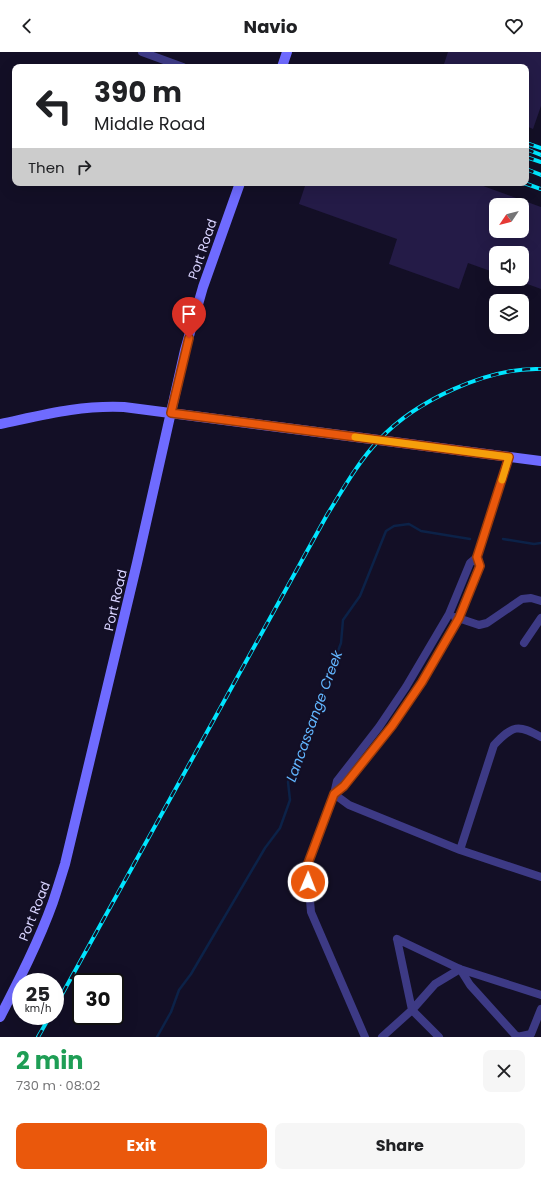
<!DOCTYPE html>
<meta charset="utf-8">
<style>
body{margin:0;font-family:Poppins,sans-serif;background:#f6f6f6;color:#202124;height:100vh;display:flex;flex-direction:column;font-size:15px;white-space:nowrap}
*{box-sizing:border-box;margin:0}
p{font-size:13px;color:#757577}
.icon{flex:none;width:22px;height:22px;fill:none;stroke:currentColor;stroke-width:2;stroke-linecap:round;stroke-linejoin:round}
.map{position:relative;height:985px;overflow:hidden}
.side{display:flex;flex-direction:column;background:#fff;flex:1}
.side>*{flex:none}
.hud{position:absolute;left:12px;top:12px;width:517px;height:122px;border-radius:8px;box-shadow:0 4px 16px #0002;background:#fff;color:#202124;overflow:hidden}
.needle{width:26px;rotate:235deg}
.fabs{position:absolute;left:489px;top:146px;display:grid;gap:8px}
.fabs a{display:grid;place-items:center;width:40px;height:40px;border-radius:8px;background:#fff;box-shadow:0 4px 16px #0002;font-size:20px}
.speed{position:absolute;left:12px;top:921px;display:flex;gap:8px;font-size:20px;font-weight:700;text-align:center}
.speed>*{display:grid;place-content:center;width:52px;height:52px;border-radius:50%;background:#fff;box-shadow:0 4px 16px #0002;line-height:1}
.speed small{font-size:10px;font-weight:400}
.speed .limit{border:2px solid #111;border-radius:6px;background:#fff;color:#111}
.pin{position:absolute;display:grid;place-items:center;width:34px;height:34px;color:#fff;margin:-41px -17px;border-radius:50% 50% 50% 0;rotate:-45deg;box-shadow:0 0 4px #0007}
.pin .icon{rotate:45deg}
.me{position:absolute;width:44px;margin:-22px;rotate:1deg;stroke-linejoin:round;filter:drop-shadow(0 0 3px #0008)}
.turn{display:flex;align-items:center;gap:14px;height:84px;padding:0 16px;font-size:18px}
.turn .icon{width:52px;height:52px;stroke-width:2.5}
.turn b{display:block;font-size:28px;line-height:34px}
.then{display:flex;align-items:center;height:38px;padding:0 16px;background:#0003;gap:8px;font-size:15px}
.round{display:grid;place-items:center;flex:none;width:42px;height:42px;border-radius:8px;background:#f6f6f6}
.head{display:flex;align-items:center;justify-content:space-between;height:68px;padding:0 16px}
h1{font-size:24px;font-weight:700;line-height:30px;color:#1e9e55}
.button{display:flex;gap:8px;margin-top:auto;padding:8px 16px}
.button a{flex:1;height:46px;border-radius:8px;background:#ea580c;color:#fff;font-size:16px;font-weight:700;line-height:46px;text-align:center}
.button a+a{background:#f6f6f6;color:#202124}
header{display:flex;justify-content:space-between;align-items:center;height:52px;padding:0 16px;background:#fff;font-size:18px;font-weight:700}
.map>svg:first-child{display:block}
</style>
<header><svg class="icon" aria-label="back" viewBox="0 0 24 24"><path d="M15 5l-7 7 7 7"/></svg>Navio<svg class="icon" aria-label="heart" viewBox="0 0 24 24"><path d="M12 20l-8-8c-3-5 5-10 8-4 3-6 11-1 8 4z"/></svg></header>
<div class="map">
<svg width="541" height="985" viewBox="0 0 541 985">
<rect width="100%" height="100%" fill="#130f26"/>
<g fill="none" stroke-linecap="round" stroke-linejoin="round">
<path stroke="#0c2248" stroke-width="2.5" d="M503,487L534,492L541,491
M157,985L171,960L179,938L191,922L265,796L280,776L290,748L288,730L341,591L343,568L360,544L386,479L394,474L409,472L421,479L470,487"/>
</g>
<path fill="#241b47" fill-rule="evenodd" d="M448,0H541V54L533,77L526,74V15H443Z
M306,131H475L541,155V237L522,230V201H496V221L468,211L459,237L389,212L397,187L299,152ZM496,153H522V179H496Z"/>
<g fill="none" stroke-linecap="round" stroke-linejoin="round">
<path stroke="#3d3a85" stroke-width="8" d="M142,0L183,15
M455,565L479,573L487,571L522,547L531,546L541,549
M524,591L541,566
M334,742L343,734L392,674L422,630L459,566L479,515L477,505L509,405
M334,742L349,753L460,798L541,825
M460,798L494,693C513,673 518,672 541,685
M397,887L460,917L541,943
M397,887L412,958
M412,958L435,932L460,917L470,933L517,985L531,982L541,957
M365,985L311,860L307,814L334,742L337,729L379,675L406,635L449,562L470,511L477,505
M382,985L412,958L439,985"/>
<path stroke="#6f6bff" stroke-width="10" d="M282,15L287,0
M0,372C43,363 80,353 124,355L541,409
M0,965C19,928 39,889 53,850C57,838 61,825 65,812L137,511L185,298L203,235L240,131"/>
<g stroke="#00e5ff" stroke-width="4">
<path id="rail" d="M526,91L541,96
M526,97L541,103
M526,105L541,110
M526,117L541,123
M524,131L541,137
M55,955L327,463C343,437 358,410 379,388C415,349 488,315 541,317
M38,985L50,964"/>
</g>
<use href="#rail" stroke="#130f26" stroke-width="2.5" stroke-dasharray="8" stroke-linecap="butt"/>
</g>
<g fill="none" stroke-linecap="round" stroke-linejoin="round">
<g stroke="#983908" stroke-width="10">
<path id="route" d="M189,286L171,361L509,405L477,505L480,514L459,566L422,630L392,674L344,734L334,742L307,814L308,830"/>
</g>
<use href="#route" stroke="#ea580c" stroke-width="7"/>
<path stroke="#f59e0b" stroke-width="7" d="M355,385L509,405L502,428"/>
</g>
<g text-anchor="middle" stroke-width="4" stroke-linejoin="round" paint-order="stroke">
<g font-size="13" fill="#d9d4ff" stroke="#130f26">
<text transform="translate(202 197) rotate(-71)" y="5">Port Road</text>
<text transform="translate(115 548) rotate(-77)" y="5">Port Road</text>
<text transform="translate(34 859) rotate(-68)" y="5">Port Road</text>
</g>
<g font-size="14" font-style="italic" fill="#62b6ff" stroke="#130f26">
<text transform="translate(314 664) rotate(-70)" y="5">Lancassange Creek</text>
</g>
</g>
</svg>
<div class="fabs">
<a><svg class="needle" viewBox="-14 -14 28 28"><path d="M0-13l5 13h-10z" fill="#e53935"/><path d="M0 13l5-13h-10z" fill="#757577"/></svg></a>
<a><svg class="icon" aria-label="sound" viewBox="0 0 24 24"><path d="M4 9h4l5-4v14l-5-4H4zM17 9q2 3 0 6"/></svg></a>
<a><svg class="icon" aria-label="layers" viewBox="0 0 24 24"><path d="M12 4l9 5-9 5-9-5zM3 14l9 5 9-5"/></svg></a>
</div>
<div class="speed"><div>25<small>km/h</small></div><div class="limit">30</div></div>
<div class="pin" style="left:189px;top:286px;background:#d93025"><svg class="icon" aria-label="arrive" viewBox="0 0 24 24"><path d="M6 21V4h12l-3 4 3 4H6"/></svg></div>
<svg class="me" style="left:308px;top:830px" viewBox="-20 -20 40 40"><circle r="17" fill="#ea580c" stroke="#fff" stroke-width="3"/><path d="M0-11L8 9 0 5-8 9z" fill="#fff"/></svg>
<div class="hud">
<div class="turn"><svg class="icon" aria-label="left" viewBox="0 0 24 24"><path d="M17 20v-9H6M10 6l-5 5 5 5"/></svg><div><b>390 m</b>Middle Road</div></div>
<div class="then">Then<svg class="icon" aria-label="right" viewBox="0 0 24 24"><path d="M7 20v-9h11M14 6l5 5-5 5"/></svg></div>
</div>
</div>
<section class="side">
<div class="head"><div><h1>2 min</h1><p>730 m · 08:02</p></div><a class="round"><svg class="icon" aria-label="close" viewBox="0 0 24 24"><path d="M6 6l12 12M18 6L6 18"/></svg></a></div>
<div class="button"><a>Exit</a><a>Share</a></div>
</section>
